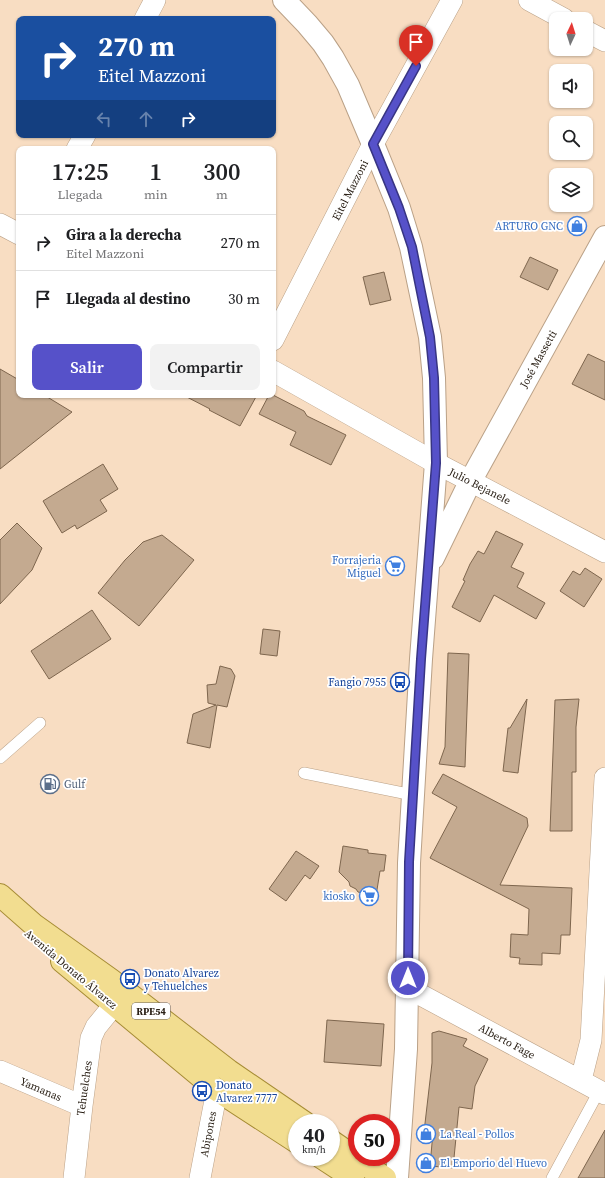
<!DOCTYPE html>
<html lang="es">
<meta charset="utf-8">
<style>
body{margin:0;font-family:"Source Serif 4",serif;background:#f2f2f2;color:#202124;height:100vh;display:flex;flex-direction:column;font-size:15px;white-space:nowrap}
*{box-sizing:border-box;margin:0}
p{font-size:13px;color:#757577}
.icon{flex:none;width:22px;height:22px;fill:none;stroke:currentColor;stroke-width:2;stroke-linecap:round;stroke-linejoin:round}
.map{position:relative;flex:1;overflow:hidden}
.panel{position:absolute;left:16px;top:146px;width:260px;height:252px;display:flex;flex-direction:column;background:#fff;border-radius:8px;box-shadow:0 1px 3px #0004}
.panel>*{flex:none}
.guide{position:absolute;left:16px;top:16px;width:260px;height:122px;border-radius:8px;box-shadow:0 1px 3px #0004;background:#1a4fa0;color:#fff;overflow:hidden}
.needle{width:26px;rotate:4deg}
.controls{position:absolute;left:549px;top:12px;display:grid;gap:8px}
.controls a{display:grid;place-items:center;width:44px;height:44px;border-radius:8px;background:#fff;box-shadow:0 1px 3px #0004;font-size:20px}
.speed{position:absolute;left:288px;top:1114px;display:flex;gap:8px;font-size:20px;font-weight:700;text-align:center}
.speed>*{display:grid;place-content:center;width:52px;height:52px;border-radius:50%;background:#fff;box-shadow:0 1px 3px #0004;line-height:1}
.speed small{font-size:10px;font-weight:400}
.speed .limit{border:6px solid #d22;background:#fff;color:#111}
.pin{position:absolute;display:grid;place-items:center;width:34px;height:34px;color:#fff;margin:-41px -17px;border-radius:50% 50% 50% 0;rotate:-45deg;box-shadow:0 0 4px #0007}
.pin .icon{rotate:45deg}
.me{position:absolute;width:44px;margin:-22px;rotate:0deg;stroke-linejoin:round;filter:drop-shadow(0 0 3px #0008)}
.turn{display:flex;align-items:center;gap:14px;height:84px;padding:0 16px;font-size:18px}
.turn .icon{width:52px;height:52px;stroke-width:2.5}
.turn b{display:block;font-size:28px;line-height:34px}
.lanes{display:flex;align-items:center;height:38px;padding:0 16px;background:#0003;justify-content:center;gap:20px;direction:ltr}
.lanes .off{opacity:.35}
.eta{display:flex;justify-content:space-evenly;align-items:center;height:68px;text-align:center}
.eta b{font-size:24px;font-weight:600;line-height:28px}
.button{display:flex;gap:8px;margin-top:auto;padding:8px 16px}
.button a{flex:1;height:46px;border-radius:8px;background:#5651c9;color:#fff;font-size:16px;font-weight:600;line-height:46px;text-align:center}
.button a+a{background:#f2f2f2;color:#202124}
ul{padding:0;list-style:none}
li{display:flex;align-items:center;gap:12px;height:56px;padding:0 16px;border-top:1px solid #e0e0e0}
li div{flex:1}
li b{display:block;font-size:15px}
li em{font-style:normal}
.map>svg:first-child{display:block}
</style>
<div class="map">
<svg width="605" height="1178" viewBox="0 0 605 1178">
<rect width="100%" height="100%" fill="#f8ddc2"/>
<path fill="#c4aa90" stroke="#7e664e" d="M530,257L558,270L548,290L520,277Z
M384,272L391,300L370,305L363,277Z
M588,354L605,362V400L572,384Z
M0,369L19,380V395H44L72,412L0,469Z
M183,395H257L240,426L209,410L210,409Z
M269,395H273L304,411L307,416L346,435L331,465L290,445L296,432L259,414Z
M103,464L118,489L100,500L107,511L77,529L75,525L62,533L43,501Z
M17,523L42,548L32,570L0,604V540Z
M496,531L523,544L511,567L524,573L517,587L545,603L536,619L494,595L480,622L452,607L465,581L463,580L470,564L478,551L484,554Z
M162,535L194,560L139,626L98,593L125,560L143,542Z
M585,568L602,579L584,607L560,591L573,571L580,575Z
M92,610L111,639L49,679L31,651Z
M263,629L280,631L277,656L260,654Z
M448,653L469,654L465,767L439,764L445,747Z
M220,666L231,669L235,676L227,707L217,705L210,748L187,743L193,714L216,705L208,703L207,685L216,684Z
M527,699L518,773L503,771L508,728H510Z
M579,699L576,727V772H572V831H550L555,700Z
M443,774L527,818L528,826L500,885L572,888L570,935H561L560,954L542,953V965L519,964L520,958L510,957L511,934L528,935L529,909L430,858L457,807L432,793Z
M343,846L368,850V853L386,855L384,871H380L376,896L358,892L356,889L350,886L349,882L339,872Z
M296,851L319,866L310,879L305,875L286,901L269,889Z
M327,1020L384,1024L381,1066L324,1062Z
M439,1031L467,1039L463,1046L488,1059L475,1086L472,1109L459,1107L453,1168L430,1166L433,1132H424L432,1063V1033Z
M605,1130V1178H578Z"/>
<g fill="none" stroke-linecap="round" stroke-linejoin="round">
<g stroke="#baa187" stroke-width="12">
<path id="lane" d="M0,758L40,723
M304,773L413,795
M552,1178L599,1091"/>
</g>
<g stroke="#baa187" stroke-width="22">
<path id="street" d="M529,0L564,19
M145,19L155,0
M586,31L605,41
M77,149L85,135
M0,224L19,234
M273,340L373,144L452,0
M273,371L436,463L605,552
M408,991L421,995L605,1094
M0,1071L82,1106
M581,1080L591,1040L605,778
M74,1178L82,1106L91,1038L96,1027L114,1005
M200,1178L217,1090"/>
</g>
<g stroke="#baa187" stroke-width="24">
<path id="secondary" d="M284,0L307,24L323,43L333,58L348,85L373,144L399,208L411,247L430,337L434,378L436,463L421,659L409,863L406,1049L397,1178
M433,558L471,480L605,237"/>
</g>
<g stroke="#a68c35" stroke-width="24">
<path id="primary" d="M0,895L34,925L111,980L229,1071L305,1123
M62,961L217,1090L297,1142
M331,1141L385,1178
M321,1157L353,1178"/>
</g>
<use href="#lane" stroke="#fff" stroke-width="11"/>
<use href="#street" stroke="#fff" stroke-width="21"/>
<use href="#secondary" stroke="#fff" stroke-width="22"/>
<use href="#primary" stroke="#f2dd90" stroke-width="22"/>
</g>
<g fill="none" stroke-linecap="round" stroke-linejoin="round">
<g stroke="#383583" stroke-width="10">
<path id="route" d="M408,978L409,862L421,659L436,463L434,378L430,337L412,247L399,208L373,144L416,66"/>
</g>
<use href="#route" stroke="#5651c9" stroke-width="7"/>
</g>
<defs>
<g id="shop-ring" transform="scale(1)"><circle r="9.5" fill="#fff" stroke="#3f7fe0" stroke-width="1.5"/><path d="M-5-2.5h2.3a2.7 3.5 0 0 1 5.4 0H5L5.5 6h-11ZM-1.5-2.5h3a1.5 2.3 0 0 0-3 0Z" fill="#3f7fe0"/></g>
<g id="supermarket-ring" transform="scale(1)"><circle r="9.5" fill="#fff" stroke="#3f7fe0" stroke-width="1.5"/><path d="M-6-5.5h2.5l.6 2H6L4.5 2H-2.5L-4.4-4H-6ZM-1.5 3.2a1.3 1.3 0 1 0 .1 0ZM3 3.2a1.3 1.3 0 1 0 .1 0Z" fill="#3f7fe0"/></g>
<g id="bus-ring" transform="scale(1)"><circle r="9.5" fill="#fff" stroke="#1a4fb4" stroke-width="1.5"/><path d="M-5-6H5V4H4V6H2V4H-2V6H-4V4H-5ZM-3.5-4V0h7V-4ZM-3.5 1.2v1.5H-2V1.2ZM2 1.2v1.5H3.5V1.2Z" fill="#1a4fb4"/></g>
<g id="fuel-ring" transform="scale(1)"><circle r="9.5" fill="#fff" stroke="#5c6f8a" stroke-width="1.5"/><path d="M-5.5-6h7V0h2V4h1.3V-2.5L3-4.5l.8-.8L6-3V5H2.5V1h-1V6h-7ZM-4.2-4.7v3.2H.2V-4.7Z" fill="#5c6f8a"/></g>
</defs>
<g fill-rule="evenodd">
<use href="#shop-ring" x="577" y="226"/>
<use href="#supermarket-ring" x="395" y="566"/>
<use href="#bus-ring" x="400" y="682"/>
<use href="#fuel-ring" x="50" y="784"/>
<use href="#supermarket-ring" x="369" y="896"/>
<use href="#bus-ring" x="130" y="979"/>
<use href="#bus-ring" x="202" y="1091"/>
<use href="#shop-ring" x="426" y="1134"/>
<use href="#shop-ring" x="426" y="1163"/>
</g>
<g text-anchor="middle" stroke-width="3.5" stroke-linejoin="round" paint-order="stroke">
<rect fill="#fff" stroke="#6a635c" stroke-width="1" x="132" y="1003" width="38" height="16" rx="3"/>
<g font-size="10" font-weight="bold" fill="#2a2016">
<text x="151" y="1015">RPE54</text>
</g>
<g font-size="11" fill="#2a2016" stroke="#fff">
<text transform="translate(350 190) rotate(-63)" y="4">Eitel Mazzoni</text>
<text transform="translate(538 359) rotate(-61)" y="4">José Massetti</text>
<text transform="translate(480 486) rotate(27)" y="4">Julio Bejanele</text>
<text transform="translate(71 969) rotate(40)" y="4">Avenida Donato Álvarez</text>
<text transform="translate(507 1041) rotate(28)" y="4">Alberto Fage</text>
<text transform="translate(84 1088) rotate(-82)" y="4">Tehuelches</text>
<text transform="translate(41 1089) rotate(23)" y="4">Yamanas</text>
<text transform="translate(208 1134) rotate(-79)" y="4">Abipones</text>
</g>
<g font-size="11" fill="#366cbe" stroke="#fff" text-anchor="end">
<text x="563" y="230">ARTURO GNC</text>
<text x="381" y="564">Forrajeria<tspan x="381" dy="13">Miguel</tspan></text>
<text x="355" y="900">kiosko</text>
<text x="440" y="1138" text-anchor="start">La Real - Pollos</text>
<text x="440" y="1167" text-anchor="start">El Emporio del Huevo</text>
</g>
<g font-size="11" fill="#164399" stroke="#fff" text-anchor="start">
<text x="386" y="686" text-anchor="end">Fangio 7955</text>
<text x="144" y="977">Donato Alvarez<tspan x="144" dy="13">y Tehuelches</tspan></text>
<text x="216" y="1089">Donato<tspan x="216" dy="13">Alvarez 7777</tspan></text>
</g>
<g font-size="11" fill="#4e5e75" stroke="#fff" text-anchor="start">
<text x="64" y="788">Gulf</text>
</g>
</g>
</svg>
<div class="controls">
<a><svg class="needle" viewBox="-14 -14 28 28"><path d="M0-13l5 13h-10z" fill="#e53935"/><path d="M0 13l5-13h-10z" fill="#757577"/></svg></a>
<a><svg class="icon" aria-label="sound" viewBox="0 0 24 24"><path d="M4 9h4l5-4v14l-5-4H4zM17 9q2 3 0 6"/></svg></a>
<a><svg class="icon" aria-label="search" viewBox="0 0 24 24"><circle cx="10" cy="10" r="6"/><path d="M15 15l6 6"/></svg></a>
<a><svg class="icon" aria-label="layers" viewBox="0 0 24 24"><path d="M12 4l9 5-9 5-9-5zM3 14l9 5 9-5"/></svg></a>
</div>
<div class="speed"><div>40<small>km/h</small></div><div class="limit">50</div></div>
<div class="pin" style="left:416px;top:66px;background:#d93025"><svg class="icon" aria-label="arrive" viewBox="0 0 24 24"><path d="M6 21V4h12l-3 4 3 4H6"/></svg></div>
<svg class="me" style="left:408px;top:978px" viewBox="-20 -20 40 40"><circle r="17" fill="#5651c9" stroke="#fff" stroke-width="3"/><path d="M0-11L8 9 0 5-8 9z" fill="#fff"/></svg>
<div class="guide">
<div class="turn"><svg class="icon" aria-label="right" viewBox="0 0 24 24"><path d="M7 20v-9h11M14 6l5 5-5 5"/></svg><div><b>270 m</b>Eitel Mazzoni</div></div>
<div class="lanes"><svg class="icon off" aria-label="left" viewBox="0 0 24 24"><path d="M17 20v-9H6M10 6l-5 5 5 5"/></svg><svg class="icon off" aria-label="ahead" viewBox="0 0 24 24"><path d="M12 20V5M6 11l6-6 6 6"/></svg><svg class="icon" aria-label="right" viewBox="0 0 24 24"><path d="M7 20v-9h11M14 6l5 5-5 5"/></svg></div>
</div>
<section class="panel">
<div class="eta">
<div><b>17:25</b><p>Llegada</p></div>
<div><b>1</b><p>min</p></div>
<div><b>300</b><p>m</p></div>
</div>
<ul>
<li><svg class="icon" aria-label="right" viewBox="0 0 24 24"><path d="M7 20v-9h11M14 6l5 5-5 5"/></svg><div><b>Gira a la derecha</b><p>Eitel Mazzoni</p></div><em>270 m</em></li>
<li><svg class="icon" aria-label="arrive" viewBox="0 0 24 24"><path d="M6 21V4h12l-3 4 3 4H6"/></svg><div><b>Llegada al destino</b></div><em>30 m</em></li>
</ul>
<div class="button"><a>Salir</a><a>Compartir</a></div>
</section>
</div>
